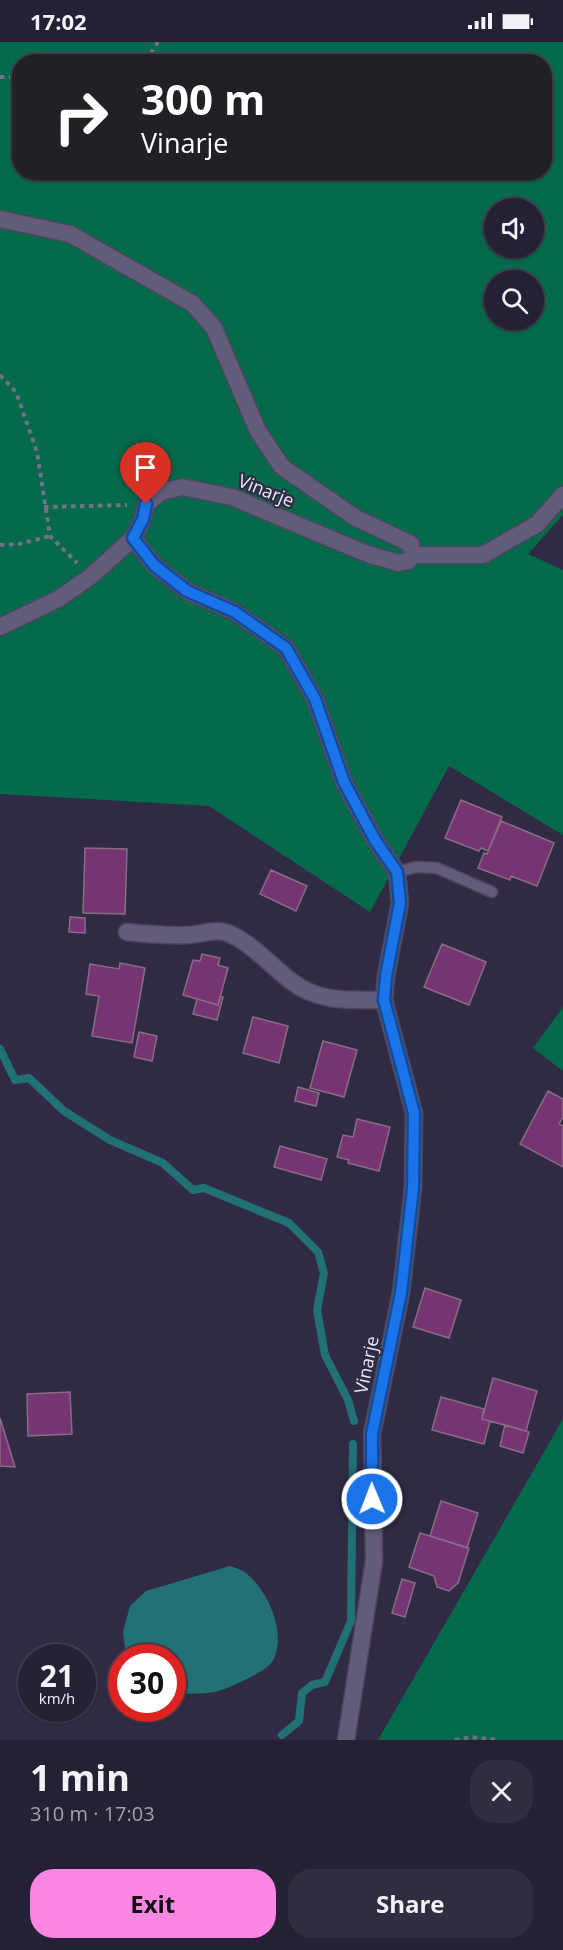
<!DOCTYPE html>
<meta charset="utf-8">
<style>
body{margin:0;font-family:"Open Sans",sans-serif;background:#312d40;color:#f1f3f6;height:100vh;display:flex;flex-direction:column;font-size:22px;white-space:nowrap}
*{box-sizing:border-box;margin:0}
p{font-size:20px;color:#a3a3ac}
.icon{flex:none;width:33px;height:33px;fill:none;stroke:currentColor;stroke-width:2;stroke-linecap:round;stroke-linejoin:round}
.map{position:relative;height:1698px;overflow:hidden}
.drawer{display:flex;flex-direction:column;background:#252034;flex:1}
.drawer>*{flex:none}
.banner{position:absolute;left:12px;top:12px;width:540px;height:126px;border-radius:24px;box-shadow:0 2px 4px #0004,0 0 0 2px #423e4f;background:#202124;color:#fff;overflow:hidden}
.fabs{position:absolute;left:484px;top:156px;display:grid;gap:12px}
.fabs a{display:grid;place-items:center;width:60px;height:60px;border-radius:50%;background:#252034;box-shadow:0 2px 4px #0004,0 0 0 2px #423e4f;font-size:30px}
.speed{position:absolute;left:18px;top:1602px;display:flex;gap:12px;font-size:30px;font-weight:700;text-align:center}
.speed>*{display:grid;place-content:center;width:78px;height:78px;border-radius:50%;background:#252034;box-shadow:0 2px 4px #0004,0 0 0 2px #423e4f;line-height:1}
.speed small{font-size:15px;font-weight:400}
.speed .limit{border:9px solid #d22;background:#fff;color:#111}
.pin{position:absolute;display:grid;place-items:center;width:51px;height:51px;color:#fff;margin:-62px -26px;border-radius:50% 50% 50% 0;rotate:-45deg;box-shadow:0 0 6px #0007}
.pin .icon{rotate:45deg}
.me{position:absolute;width:66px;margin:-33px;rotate:359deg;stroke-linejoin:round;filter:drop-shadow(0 0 4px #0008)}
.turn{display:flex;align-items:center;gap:21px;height:126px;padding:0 30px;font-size:27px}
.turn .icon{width:78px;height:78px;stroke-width:2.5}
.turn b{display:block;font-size:42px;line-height:51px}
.round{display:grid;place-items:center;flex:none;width:63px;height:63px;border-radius:24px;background:#312d40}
.headline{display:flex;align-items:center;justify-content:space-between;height:102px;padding:0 30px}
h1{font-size:36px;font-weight:700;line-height:45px}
.primary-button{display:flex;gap:12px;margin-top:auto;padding:12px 30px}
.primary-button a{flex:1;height:69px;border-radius:24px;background:#fc86e3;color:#111;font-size:24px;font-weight:700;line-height:69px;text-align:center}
.primary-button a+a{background:#312d40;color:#f1f3f6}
.status{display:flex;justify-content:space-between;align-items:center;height:42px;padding:0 30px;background:#252034;direction:ltr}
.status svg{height:16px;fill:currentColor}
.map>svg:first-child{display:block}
</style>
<div class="status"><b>17:02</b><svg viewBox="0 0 49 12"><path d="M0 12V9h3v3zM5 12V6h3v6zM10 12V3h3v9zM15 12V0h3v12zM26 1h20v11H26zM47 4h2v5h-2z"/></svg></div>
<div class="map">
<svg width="563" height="1698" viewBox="0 0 563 1698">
<rect width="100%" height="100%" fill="#312a45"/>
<path fill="#026a4a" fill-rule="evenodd" d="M0,0H563V473L528,512L563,528V793L449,724L370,870L209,764L0,752ZM20,20H544V130H20ZM495,166H534V206H495ZM495,238H534V278H495Z
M563,965V1029L533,1006Z
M563,1377V1698H378Z"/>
<path fill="#207074" d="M230,1524C236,1526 243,1528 247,1532C269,1550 288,1594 272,1620C266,1630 227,1647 215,1650C201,1652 187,1652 173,1651L172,1616L128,1615L126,1613L123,1590L130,1564L146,1549Z"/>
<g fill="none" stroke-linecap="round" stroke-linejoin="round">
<path stroke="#207074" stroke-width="8" d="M0,1007L15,1038L29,1036L64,1069L110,1098L163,1121L193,1148L204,1146L289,1181L318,1210L324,1231L317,1268L325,1313L348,1358L354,1379
M282,1693L299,1679L302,1651L312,1643L325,1640L351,1579L353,1402"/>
</g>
<path fill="#763473" stroke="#876d84" stroke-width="1.5" d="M461,758L502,775L488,809L481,806L479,809L445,796Z
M501,779L554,801L537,844L511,834L510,838L478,826L484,811L487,812Z
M85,806L127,807L125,872L83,871Z
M271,828L307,844L296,869L260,852Z
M70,875L85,876V891L69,890Z
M442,902L486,920L469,963L424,945Z
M202,912L220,916L218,923L228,926L218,963L183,953L193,918L200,919Z
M120,921L145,926L132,1001L92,994L99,954L86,952L90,922L119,927Z
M220,955H223L217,978L193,972L197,957L218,963Z
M253,975L288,984L279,1021L243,1011Z
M139,990L157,994L152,1019L134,1015Z
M323,999L357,1008L344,1055L310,1046Z
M298,1045L319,1051L316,1064L295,1059Z
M548,1049L563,1057V1075L559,1082L563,1084V1125L520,1102Z
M357,1077L390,1085L379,1129L348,1121L349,1118L337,1115L343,1093L353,1095Z
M280,1104L327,1117L321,1138L274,1125Z
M425,1246L461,1258L449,1296L413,1285Z
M493,1336L537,1349L526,1389L482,1377Z
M70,1350L72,1392L28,1394L27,1352Z
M441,1355L484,1367L482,1377L490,1379L484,1402L432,1388Z
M0,1376L15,1425L0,1424Z
M505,1383L529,1390L523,1411L500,1404Z
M441,1459L478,1471L467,1506L430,1494Z
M420,1491L469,1506L458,1541L449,1549L437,1545L434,1534L409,1525Z
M402,1537L415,1541L405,1575L392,1571Z"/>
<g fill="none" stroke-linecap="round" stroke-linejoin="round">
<g stroke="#4c455d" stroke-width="13">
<path id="service" d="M397,830L416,825L437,826L492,850"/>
</g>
<g stroke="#4c455d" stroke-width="19">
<path id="minor" d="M0,177L70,192L193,262L214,286L258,389L282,425L356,476L411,502L413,513
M413,513H483L537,482L563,453
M0,585L58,557L90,535L133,496
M127,890C147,892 167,894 187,893C200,893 211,887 224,890C247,896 272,925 291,939C318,961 351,958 384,958
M346,1698L374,1519L372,1392L401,1251L413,1146L414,1071L384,958L386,934L400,861L397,830L375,798L344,740L315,657L286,606L235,570L187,549L154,523L133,496L143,477L146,462L161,450L182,445L232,455L367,512L399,521L408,519L413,513"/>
</g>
<path stroke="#756f87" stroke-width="4" stroke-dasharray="4.5 4.5" stroke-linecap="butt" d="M135,20L151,11L158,0
M0,35H20
M0,333L16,350L37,410L50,494L77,521
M44,465L127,463
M0,503L19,502L50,494
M455,1698L471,1695L497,1698"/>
<use href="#service" stroke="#625b79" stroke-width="10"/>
<use href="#minor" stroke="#625b79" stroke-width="16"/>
</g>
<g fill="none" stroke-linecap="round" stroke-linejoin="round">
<g stroke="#114b97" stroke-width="15">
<path id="route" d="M146,462L143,477L133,496L154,523L187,549L235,570L286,606L315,657L344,740L375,798L397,830L400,861L386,934L384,958L414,1071L413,1146L401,1251L372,1392V1457"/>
</g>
<use href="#route" stroke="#1a73e8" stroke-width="10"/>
</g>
<g text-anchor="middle" stroke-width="4.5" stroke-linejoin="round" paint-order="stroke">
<g font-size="18" fill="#ece8fa" stroke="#312a45">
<text transform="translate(266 449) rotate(22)" y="6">Vinarje</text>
<text transform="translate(367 1323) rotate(-78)" y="6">Vinarje</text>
</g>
</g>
</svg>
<div class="fabs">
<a><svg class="icon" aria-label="sound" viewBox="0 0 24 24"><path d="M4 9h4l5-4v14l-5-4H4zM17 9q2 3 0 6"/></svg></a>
<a><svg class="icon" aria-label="search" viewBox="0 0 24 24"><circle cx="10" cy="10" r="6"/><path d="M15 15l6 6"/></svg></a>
</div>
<div class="speed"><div>21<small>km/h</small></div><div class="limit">30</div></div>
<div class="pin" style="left:146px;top:462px;background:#d93025"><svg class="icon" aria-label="arrive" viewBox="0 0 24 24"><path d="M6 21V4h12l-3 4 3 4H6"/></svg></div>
<svg class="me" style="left:372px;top:1457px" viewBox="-20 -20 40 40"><circle r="17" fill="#1a73e8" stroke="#fff" stroke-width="3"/><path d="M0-11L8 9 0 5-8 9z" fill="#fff"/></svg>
<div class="banner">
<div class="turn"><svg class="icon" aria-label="right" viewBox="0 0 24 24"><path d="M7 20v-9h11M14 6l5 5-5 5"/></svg><div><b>300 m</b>Vinarje</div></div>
</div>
</div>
<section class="drawer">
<div class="headline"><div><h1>1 min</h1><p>310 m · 17:03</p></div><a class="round"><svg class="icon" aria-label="close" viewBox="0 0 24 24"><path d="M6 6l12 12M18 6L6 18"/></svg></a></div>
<div class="primary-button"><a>Exit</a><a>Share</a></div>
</section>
